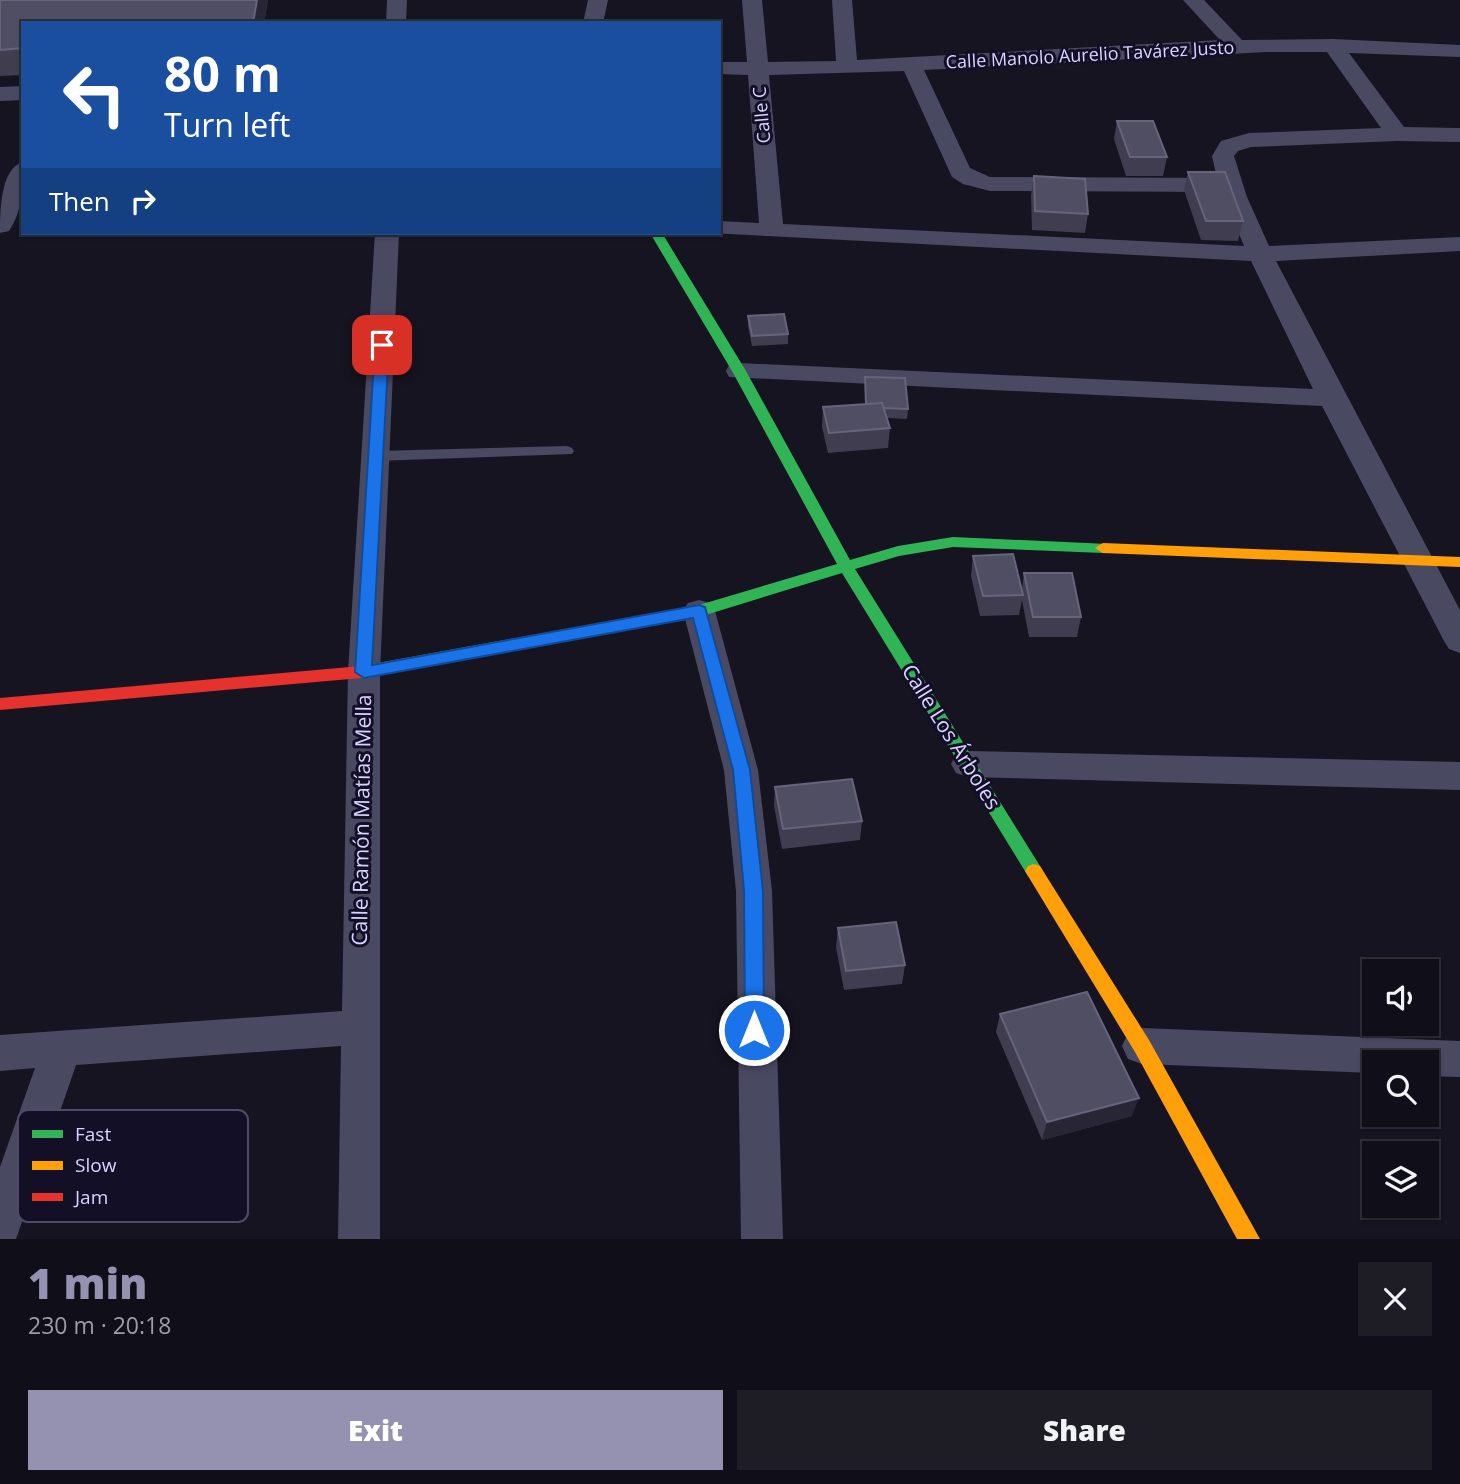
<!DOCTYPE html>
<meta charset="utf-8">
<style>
body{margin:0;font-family:"Open Sans",sans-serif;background:#1e1d26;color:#f1f3f6;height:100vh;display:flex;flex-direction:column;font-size:26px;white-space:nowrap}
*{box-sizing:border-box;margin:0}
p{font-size:23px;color:#9c9ca2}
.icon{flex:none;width:38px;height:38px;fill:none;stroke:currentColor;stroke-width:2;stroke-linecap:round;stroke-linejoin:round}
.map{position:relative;height:1239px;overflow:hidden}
.sheet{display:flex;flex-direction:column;background:#100f19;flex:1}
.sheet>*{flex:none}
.top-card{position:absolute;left:21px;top:21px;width:700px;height:214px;border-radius:0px;box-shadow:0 2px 5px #0004,0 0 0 2px #302f38;background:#1a4fa0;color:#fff;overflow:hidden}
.buttons{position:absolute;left:1362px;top:959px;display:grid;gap:14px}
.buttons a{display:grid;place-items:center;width:77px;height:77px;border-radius:0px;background:#100f19;box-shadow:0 2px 5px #0004,0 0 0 2px #302f38;font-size:35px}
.pin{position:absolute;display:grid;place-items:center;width:60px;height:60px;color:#fff;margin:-30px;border-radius:14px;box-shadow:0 4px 10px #0006}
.me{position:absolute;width:77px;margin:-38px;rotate:0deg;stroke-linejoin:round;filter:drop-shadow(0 0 5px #0008)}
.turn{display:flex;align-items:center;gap:24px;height:147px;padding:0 28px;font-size:32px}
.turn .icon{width:91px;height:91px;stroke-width:2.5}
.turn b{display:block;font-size:49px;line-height:60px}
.then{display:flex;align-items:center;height:66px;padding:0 28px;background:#0003;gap:14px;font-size:26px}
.round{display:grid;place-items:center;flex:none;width:74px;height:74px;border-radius:0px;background:#1e1d26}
.summary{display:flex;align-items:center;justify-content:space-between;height:119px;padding:0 28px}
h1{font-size:42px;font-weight:800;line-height:52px;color:#9591b1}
.primary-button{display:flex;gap:14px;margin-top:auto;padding:14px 28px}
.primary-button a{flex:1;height:80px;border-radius:0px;background:#9591b1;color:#fff;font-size:28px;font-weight:800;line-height:80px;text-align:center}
.primary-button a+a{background:#1e1d26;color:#f1f3f6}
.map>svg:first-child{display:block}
</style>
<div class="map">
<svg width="1460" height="1239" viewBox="0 0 1460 1239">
<rect width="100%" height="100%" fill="#161421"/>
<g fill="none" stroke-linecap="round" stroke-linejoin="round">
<path fill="#4a4962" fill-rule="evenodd" d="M567,446L572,448L574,451L572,454L376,461L369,456L376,451Z"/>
<path fill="#4a4962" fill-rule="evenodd" d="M387,0H407L406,23H386Z
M588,0H608L603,23H583Z
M742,0H762L768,62L836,61L832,0H852L857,60L1220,40L1183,0H1204L1242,40L1333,39L1460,45V57L1349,53L1404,127L1460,128V142L1397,141L1251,147L1238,151L1234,156L1247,197L1269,246L1460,237V251L1276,261L1460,610V653L1449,649L1444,641L1322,406L729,377L726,371L729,365L739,363L1313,389L1251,261L710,233H719V221L759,223L748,75L719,74V62H747ZM1266,52H1327L1381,128L1249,133L1221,141L1212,156L1217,178L990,177L970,168L924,70ZM904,71L952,177L963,184L990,191L1222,192L1244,246L783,224L769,75Z
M23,86V100L0,101V87Z
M23,162C23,187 23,210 9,231L0,233C0,213 0,168 23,162Z
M375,233H399L380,672V1239H338L341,1046L76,1065L16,1239H0V1167L35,1068L0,1071V1035L342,1011L348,672Z
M699,600L710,603L715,611L758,770L772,891L783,1239H741L736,891L724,770L683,611L688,603Z
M968,751L1460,762V790L968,777L956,773L951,764L956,755Z
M1142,1028L1460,1041V1077L1426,1076V1062H1374V1073L1142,1064L1128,1059L1122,1046L1128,1033Z"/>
<path fill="#30b455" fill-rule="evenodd" d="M650,233H662L746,371L850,560L898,546L953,537L1108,544L1111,548L1108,552L1103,553L953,547L899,556L855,569L1040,866L1043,871L1040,876L1034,878L1028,876L842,573L699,617L361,678L355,676L353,672L355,668L361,666L699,605L837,564L732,371Z"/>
<path fill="#ff9f0a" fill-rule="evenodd" d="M1103,543L1460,557V567L1103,553L1095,548Z
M1034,864L1040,866L1149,1040L1260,1239H1237L1135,1052L1028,876L1025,871L1028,866Z"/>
<path fill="#e5322d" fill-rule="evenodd" d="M361,666L367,668L369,672L367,676L361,678L0,710V698Z"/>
</g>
<path fill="#403d50" d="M0,0H268L264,23H23V75L0,76Z
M1117,121L1167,157L1163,176H1126L1114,139Z
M1188,172L1243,221L1238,241L1201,240L1184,190Z
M1034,176L1088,214L1085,233L1032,230L1031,195Z
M748,316L788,334V344L752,346L748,326Z
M865,377L908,409L907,419L887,418L890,428L888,448L828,453L822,427L823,407L865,404Z
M973,556L1022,589L1024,573L1081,617L1077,637H1029L1022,600L1019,615L980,616L971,576Z
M775,787L862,821L860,840L782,849L774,806Z
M838,928L905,965L902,984L844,990L836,947Z
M1000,1014L1132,1116L1042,1140L996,1032Z"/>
<path fill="#282635" d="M257,0H268L264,23H253Z
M1139,1098L1132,1116L1042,1140L1047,1122Z"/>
<path fill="#504e63" stroke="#66637b" stroke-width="2" d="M0,0H257L253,23H23V48L0,50Z
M1117,121H1153L1167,157H1130Z
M1188,172H1225L1243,221H1206Z
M1034,176L1085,179L1088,214L1035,211Z
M784,314L788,334L752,336L748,316Z
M865,377L905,378L908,409L884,408L882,403L866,404Z
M882,403L890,428L829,433L823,407Z
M1013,554L1023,595L983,596L973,556Z
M1024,573H1072L1081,617H1033Z
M852,779L862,821L783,829L775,787Z
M896,922L905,965L846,971L838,928Z
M1087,992L1139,1098L1047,1122L1000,1014Z"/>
<path fill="#1a73e8" stroke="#114b97" stroke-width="2" d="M382,341L389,345L372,665L699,605L705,607L750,770L763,891L764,1030L761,1036L754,1039L747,1036L745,1030L744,891L733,770L693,618L364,678L355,672L375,345Z"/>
<g text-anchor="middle" stroke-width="6" stroke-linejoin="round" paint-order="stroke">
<g font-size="18" fill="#d9d4ff" stroke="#130f26">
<text transform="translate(1090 55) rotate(-3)" y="6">Calle Manolo Aurelio Tavárez Justo</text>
<text transform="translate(762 115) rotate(-95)" y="6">Calle C</text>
</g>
<g font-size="21" fill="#d9d4ff" stroke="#130f26">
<text transform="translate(951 737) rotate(58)" y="7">Calle Los Árboles</text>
<text transform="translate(362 820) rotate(-89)" y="7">Calle Ramón Matías Mella</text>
</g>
</g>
<rect x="18" y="1110" width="230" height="112" rx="10" fill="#130f26" stroke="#4e4a67" stroke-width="2"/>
<rect x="32" y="1130" width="31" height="8" fill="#30b455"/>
<rect x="32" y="1161" width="31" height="9" fill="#ff9f0a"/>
<rect x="32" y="1193" width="31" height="8" fill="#e5322d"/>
<g font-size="19" fill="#d9d4ff">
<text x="75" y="1141">Fast</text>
<text x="75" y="1172">Slow</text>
<text x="75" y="1204">Jam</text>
</g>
</svg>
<div class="buttons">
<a><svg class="icon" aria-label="sound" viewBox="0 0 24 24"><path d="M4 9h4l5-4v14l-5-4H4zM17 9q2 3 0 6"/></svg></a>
<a><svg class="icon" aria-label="search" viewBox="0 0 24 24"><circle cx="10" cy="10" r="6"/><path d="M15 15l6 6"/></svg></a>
<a><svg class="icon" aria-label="layers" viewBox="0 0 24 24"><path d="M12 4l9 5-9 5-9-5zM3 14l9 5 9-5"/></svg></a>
</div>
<div class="pin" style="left:382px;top:345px;background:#d93025"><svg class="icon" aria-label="arrive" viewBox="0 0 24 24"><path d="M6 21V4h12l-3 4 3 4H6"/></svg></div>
<svg class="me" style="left:754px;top:1030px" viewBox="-20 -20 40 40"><circle r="17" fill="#1a73e8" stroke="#fff" stroke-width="3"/><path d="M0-11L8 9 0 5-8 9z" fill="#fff"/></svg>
<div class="top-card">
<div class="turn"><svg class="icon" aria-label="left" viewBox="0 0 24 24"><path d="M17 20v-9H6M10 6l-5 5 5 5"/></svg><div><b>80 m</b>Turn left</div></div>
<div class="then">Then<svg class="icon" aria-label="right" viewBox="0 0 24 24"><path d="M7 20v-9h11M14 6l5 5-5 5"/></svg></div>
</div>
</div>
<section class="sheet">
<div class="summary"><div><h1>1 min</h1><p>230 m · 20:18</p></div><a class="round"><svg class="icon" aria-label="close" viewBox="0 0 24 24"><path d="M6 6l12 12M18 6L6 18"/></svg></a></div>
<div class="primary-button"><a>Exit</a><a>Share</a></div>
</section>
